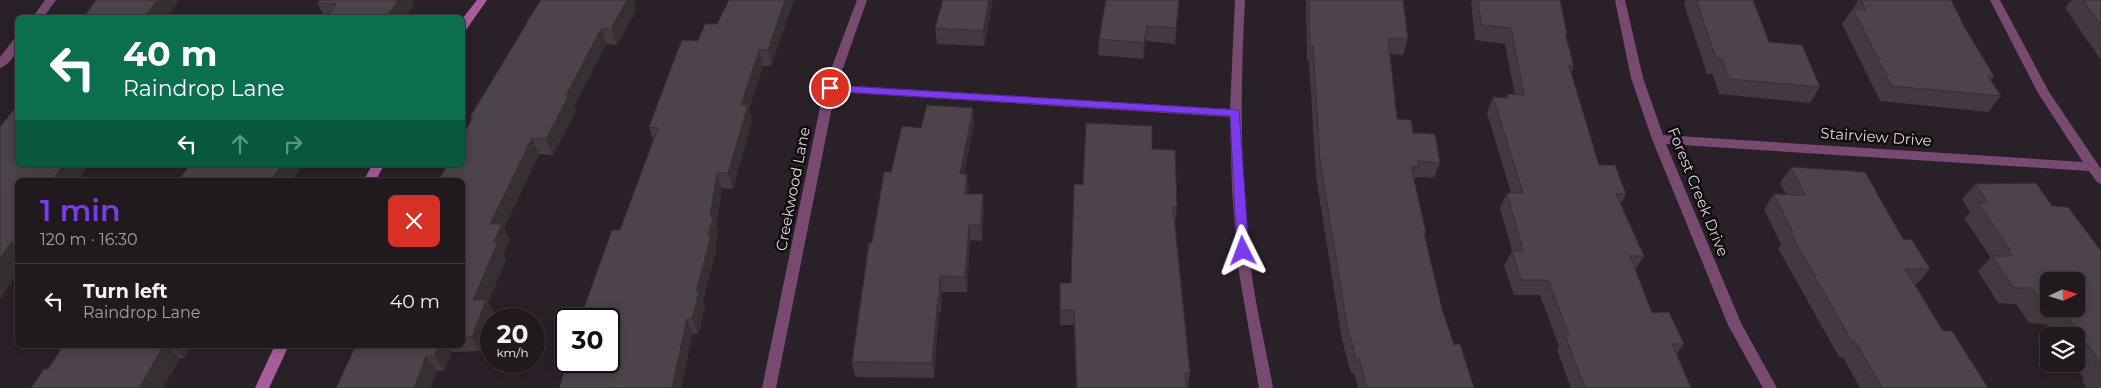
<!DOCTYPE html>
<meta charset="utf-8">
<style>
body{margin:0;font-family:Montserrat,sans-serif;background:#282227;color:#f1f3f6;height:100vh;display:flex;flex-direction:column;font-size:19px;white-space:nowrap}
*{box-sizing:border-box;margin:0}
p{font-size:16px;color:#a2a0a4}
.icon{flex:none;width:28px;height:28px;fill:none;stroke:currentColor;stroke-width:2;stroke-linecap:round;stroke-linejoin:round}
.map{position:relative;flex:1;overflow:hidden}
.details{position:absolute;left:15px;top:178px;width:450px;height:170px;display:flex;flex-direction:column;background:#20191e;border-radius:8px;box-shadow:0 2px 12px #0003,0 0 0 1px #3d383c}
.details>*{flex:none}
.top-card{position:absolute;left:15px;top:15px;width:450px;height:152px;border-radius:8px;box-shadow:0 2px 12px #0003,0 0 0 1px #3d383c;background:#0b6e4f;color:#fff;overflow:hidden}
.needle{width:32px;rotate:86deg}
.buttons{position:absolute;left:2040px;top:272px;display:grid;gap:10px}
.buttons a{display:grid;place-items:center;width:45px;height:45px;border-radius:8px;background:#20191e;box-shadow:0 2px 12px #0003,0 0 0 1px #3d383c;font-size:25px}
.speed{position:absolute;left:480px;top:308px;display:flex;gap:10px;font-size:25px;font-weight:700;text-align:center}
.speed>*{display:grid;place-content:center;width:65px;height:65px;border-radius:50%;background:#20191e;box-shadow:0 2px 12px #0003,0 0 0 1px #3d383c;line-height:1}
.speed small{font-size:12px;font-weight:400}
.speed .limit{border:2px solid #111;border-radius:8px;background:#fff;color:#111}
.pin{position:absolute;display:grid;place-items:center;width:42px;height:42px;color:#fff;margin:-21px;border:2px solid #fff;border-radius:50%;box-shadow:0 1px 5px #0007}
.me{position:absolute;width:55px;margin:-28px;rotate:357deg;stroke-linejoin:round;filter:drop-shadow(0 0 4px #0008)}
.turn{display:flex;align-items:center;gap:18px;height:105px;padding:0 25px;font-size:22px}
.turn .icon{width:65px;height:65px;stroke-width:2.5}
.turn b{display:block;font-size:35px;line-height:42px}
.lanes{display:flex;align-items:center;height:48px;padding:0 25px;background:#0003;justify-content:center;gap:25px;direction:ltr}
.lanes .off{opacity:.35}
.round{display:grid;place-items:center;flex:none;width:52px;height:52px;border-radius:8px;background:#282227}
.headline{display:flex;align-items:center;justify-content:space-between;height:85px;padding:0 25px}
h1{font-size:30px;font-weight:600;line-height:38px;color:#7c3aed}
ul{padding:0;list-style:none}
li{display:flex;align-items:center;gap:15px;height:75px;padding:0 25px;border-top:1px solid #3d383c}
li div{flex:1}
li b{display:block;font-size:19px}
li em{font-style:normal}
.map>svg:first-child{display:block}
</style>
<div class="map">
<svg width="2101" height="388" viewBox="0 0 2101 388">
<rect width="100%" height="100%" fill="#2a2128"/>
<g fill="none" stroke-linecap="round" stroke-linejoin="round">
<path fill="#794a71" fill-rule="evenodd" d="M45,0H56L43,18H32Z
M857,0H867L837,85L1230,109L1235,0H1245C1240,89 1240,180 1251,269C1256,309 1266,348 1273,388H1259L1238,267L1232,188L1230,117L835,92L776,388H762L824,88Z
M1615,0H1625L1643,78L1663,135L2083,162L2038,93L1990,0H2000L2049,92L2101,169V184L2097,182L2089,171L1666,144L1741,323L1777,388H1763L1728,325L1652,139L1631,78Z
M14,39H18C18,50 12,64 0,68V57Z"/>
<path fill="#a85d9d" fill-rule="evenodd" d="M477,0H487L466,30L462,31V19Z
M372,165H384L376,180H364Z
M275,345H289L269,388H255Z"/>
</g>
<path fill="#423a40" d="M320,0H412L414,4L405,18H325L317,3Z
M794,0L771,66H763L749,109L752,121L733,189L722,188L716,227L718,233L715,246L716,251L703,301L705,306L698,334H693L620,230L653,140L649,127L698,41L717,24Z
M943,0H993L984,46L937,44L935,28Z
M1179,0L1175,44L1146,41L1143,59L1098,55L1099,39Z
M1306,0H1403L1408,39L1403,55L1390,54L1397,119L1413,133L1440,163L1434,178L1416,177L1414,180L1426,233L1425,237L1442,309L1454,345L1474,388H1358L1354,373H1351L1342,340L1316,176L1309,61H1307Z
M1472,0H1560L1567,34L1566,37L1574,66L1571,73L1599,165L1626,194L1621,204L1644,256L1635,270L1652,313L1684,344L1677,354L1691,388H1571L1557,350L1559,346L1540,295H1514L1504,266L1512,251L1500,208L1507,193H1511L1487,113L1493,97L1506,98L1508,94L1515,95L1505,44L1475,40L1471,3Z
M1686,0H1753L1769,42L1820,87L1810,103L1719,94L1713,74H1707L1684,4Z
M1857,0H1951L1965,28L1994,76L1991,80L2001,96L1988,112L1880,101L1842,24L1858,1Z
M2072,0H2101V60L2065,8Z
M636,10L617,45L606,44L574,107L576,111L553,155L539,154L504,228L510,240L503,254L506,259L488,303L495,315L493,319H491V324L481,351L452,352L444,371H437L430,388H336L356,345H462V180L472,120L470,117L527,25L526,23Z
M974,124L964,174L969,190L968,194L984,210L982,241L970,240L967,292H942L941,312H939L934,378L855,377L852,362L872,243L891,172L921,128Z
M1152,149L1177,207L1175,223L1190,373L1188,388H1076L1074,325H1060V283H1071L1083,185Z
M1791,167L1903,239L1930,269L1917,284H1915L1943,331L1988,388H1860L1843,357H1839L1778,248L1781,244L1764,209L1774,194H1786L1780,183Z
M18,180V272L0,299Z
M1975,184L2052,206L2101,251V388H2087L2082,380L2084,379L2074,364H2076V336H2055L2046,324L2029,323L2016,304L1998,303L1978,271L1991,258L1964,218L1970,212L1962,199Z
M64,345H192L184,358H180L163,388H31L48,369Z"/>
<path fill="#362f34" d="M157,0H179L167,18H145Z
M398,0H412L414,4L405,18H386Z
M620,0H633L636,10L617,45L611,29Z
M785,0H794L771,66L768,50Z
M989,0H993L984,46L983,31Z
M1147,26L1146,41L1143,59L1144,43Z
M601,29L606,44L574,107L576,111L553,155L546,139L566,95Z
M759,50L763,66L749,109L752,121L733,189L728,173L741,105Z
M973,108L974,124L961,189L960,174Z
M532,138L539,154L504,228L510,240L503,254L506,259L488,303L495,315L493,319H491V324L481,351L472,337L473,300L494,241L490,224Z
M63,165H88L78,180H53Z
M282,165H303L293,180H271Z
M717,173L722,188L716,227L718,233L715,246L716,251L703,301L705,306L698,334L692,319L696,291L708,236L710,216Z
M967,174L969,190L966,210L965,194Z
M983,194L984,210L982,241L981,225Z
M969,225L970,240L967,292L965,277Z
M18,237V245L14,242Z
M11,242L18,248V272L0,299V258Z
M940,276L942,292L941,312L939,297Z
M938,297L939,312L934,378L932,363Z
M687,319L693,334L681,388H672Z
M164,345H167L180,358L163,388H139Z
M172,345H192L184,358Z
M439,345H447L452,352L444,371L434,356Z
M426,356L437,371L430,388H414Z"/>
<path fill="#4d434b" stroke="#362f34" d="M96,0H157L145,17L170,16L169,18H83Z
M320,0H398L386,18H326L336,4L317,3Z
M541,0H627L611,29H601L566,95H569L546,139L532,138L490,224H502L494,241L497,244L473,300H486L472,337H462V180H439L447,165H462V137L473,117H470L527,23H526Z
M729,0H785L768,50H759L741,105H748L728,173H717L710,216L713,217L708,236H711L696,291H699L692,319H687L672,388H559L567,361H609V319H581L583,311L612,230H620L658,128L649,127L676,55L682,40L698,41L705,24H717Z
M943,0H989L983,31L935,28Z
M1106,0H1179L1176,28L1147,26L1144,43L1099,39Z
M1309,0H1403L1408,39L1388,38L1397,119L1411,120L1413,133L1435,134L1440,163L1418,161L1419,167L1411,166L1426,233H1424L1442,309L1454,345L1460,344L1474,388H1367L1359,359H1356L1347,325L1320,161L1313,45H1310Z
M1478,0H1560L1567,34H1565L1574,66H1569L1599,165H1615L1626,194H1616L1644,256H1630L1652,313L1669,312L1684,344H1672L1691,388H1585L1565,335H1569L1548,280H1521L1512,251H1523L1507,193H1523L1493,97L1508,98V94L1524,95L1511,28L1481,25Z
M1696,0H1753L1769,42L1802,45L1820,87L1729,79L1722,59L1716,58Z
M1861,0H1951L1965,28L1994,76H1988L2001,96L1892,86L1853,9L1866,10Z
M2083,0H2101V25Z
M18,104V165H63L53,180H18V237L14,242H11L0,258V127Z
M927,105L973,108L960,174H967L965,194H983L981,225H969L965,277L940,276L939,297H938L932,363L852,362L869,243H872L884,172H891L902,126L921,128Z
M1086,123L1152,126V149L1175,150L1177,207H1173L1190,373H1185L1187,388H1077L1074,310H1060V283H1071L1074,184L1083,185Z
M190,165H282L271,180H190L179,179Z
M1791,167L1865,172L1903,239L1912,240L1930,269H1905L1943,331H1952L1988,388H1882L1856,342H1852L1790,232H1793L1774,194L1805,195Z
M2036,183L2052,206L2068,207L2101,251V364L2062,309H2076V281H2049V308H2045L2032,288H2014L1992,256H2012L2007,250H2010L1978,202L1988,203L1975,184Z
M64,345H164L139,388H31L44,369H48Z
M356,345H439L434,356H426L414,388H336Z"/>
<path fill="#7c3aed" stroke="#51269a" d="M830,85L1239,110L1249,251L1247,255H1238L1237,251L1230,116L826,91L825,88L826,86Z"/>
<g text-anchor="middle" stroke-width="5" stroke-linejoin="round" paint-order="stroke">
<g font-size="15" fill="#ded8dd" stroke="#100c0f">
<text transform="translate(1876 137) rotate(4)" y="5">Stairview Drive</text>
<text transform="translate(793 189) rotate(-79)" y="5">Creekwood Lane</text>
<text transform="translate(1698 192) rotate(68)" y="5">Forest Creek Drive</text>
</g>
</g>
</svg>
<div class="buttons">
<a><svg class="needle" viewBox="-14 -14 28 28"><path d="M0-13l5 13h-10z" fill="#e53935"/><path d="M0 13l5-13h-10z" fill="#a2a0a4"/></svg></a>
<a><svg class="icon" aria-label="layers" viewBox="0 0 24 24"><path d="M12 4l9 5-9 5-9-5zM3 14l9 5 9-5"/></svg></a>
</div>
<div class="speed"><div>20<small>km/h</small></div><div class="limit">30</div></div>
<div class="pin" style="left:830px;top:88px;background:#d93025"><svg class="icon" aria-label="arrive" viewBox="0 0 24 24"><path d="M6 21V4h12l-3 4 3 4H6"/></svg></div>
<svg class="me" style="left:1243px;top:251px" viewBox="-20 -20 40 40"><path d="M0-17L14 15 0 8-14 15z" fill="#7c3aed" stroke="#fff" stroke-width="4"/></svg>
<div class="top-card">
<div class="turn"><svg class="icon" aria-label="left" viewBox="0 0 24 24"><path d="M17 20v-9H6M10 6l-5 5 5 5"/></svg><div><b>40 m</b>Raindrop Lane</div></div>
<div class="lanes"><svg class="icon" aria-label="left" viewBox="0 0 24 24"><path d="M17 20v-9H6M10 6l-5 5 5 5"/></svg><svg class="icon off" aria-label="ahead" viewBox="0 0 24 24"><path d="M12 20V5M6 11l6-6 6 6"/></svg><svg class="icon off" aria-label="right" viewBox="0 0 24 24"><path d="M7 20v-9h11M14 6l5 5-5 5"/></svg></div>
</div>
<section class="details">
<div class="headline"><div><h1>1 min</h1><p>120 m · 16:30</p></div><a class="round" style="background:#d93025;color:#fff"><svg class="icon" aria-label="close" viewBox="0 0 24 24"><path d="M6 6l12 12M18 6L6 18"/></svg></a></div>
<ul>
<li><svg class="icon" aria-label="left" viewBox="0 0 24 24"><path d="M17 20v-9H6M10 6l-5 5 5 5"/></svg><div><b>Turn left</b><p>Raindrop Lane</p></div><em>40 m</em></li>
</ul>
</section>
</div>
